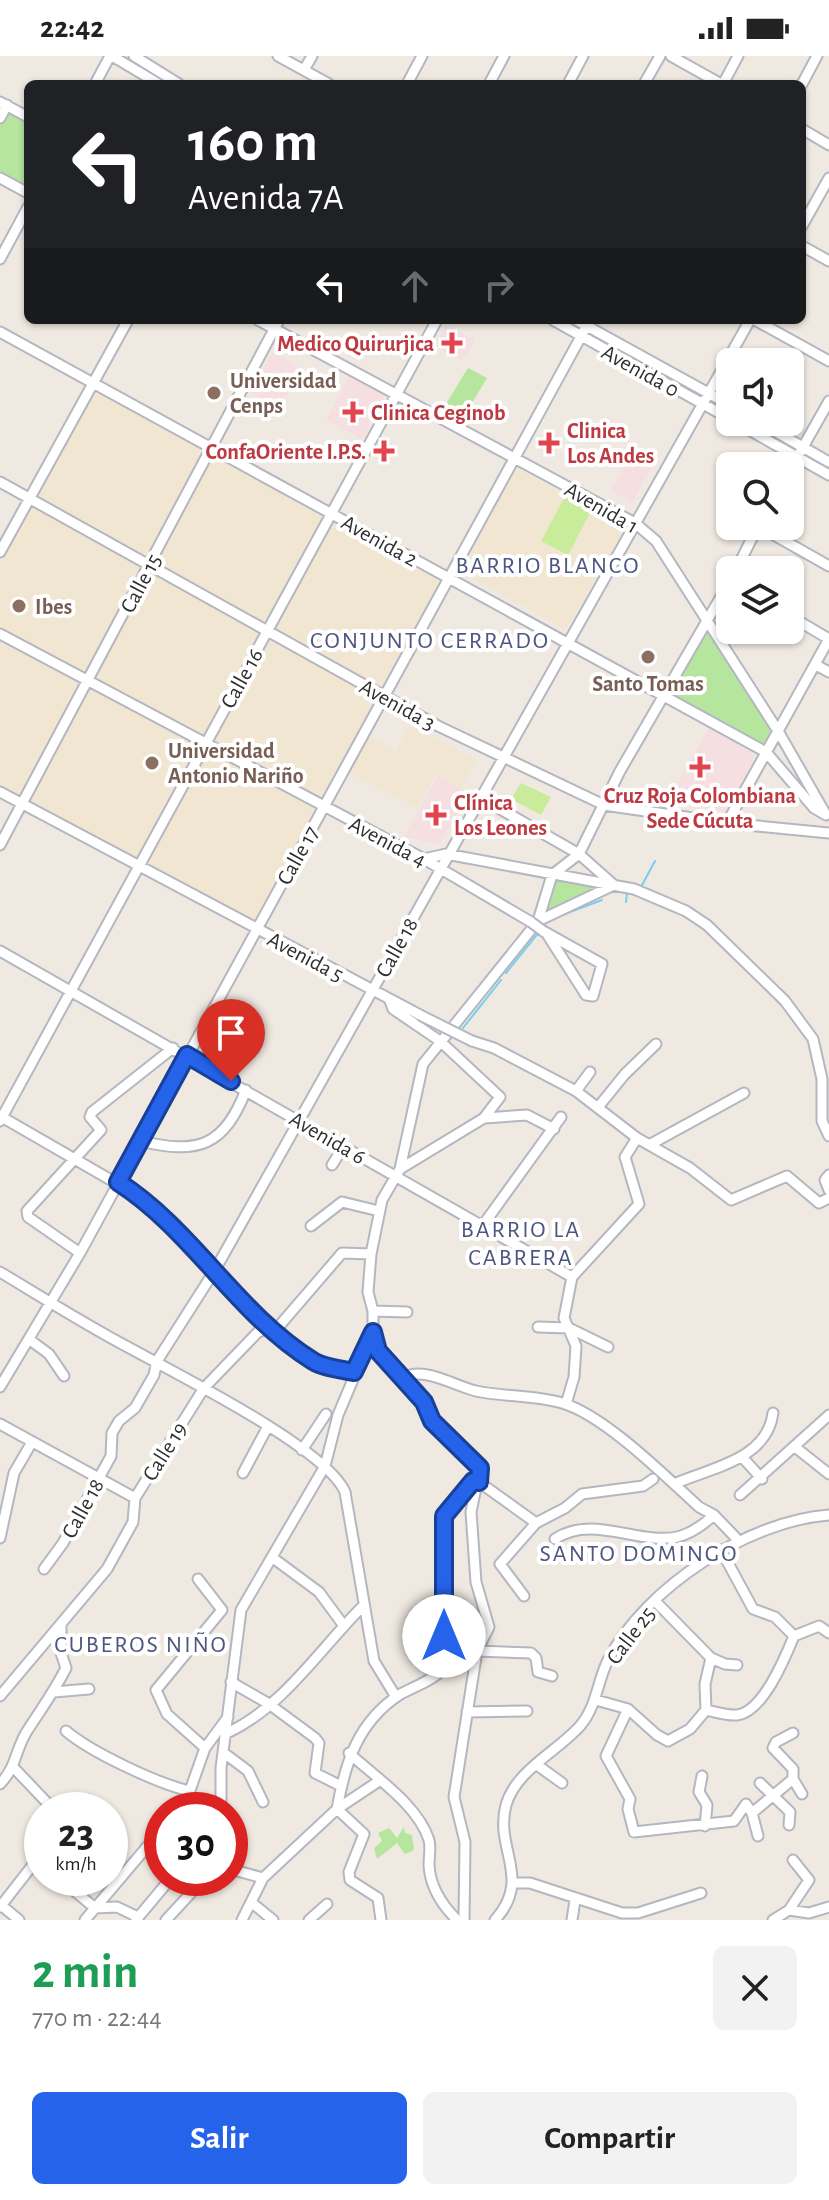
<!DOCTYPE html>
<html lang="es">
<meta charset="utf-8">
<style>
body{margin:0;font-family:"Alegreya Sans",sans-serif;background:#f2f2f2;color:#222;height:100vh;display:flex;flex-direction:column;font-size:30px;white-space:nowrap}
*{box-sizing:border-box;margin:0}
p{font-size:26px;color:#767676}
.icon{flex:none;width:44px;height:44px;fill:none;stroke:currentColor;stroke-width:2;stroke-linecap:round;stroke-linejoin:round}
.map{position:relative;height:1864px;overflow:hidden}
.sheet{display:flex;flex-direction:column;background:#fff;flex:1}
.sheet>*{flex:none}
.guide{position:absolute;left:24px;top:24px;width:782px;height:244px;border-radius:12px;box-shadow:0 2px 6px #0004;background:#202124;color:#fff;overflow:hidden}
.fabs{position:absolute;left:716px;top:292px;display:grid;gap:16px}
.fabs a{display:grid;place-items:center;width:88px;height:88px;border-radius:12px;background:#fff;box-shadow:0 2px 6px #0004;font-size:40px}
.speed{position:absolute;left:24px;top:1736px;display:flex;gap:16px;font-size:40px;font-weight:700;text-align:center}
.speed>*{display:grid;place-content:center;width:104px;height:104px;border-radius:50%;background:#fff;box-shadow:0 2px 6px #0004;line-height:1}
.speed small{font-size:20px;font-weight:400}
.speed .limit{border:12px solid #d22;background:#fff;color:#111}
.pin{position:absolute;display:grid;place-items:center;width:68px;height:68px;color:#fff;margin:-82px -34px;border-radius:50% 50% 50% 0;rotate:-45deg;box-shadow:0 0 8px #0007}
.pin .icon{rotate:45deg}
.me{position:absolute;width:88px;margin:-44px;rotate:0deg;stroke-linejoin:round;filter:drop-shadow(0 0 6px #0008)}
.turn{display:flex;align-items:center;gap:28px;height:168px;padding:0 32px;font-size:36px}
.turn .icon{width:104px;height:104px;stroke-width:2.5}
.turn b{display:block;font-size:56px;line-height:68px}
.lanes{display:flex;align-items:center;height:76px;padding:0 32px;background:#0003;justify-content:center;gap:40px;direction:ltr}
.lanes .off{opacity:.35}
.round{display:grid;place-items:center;flex:none;width:84px;height:84px;border-radius:12px;background:#f2f2f2}
.headline{display:flex;align-items:center;justify-content:space-between;height:136px;padding:0 32px}
h1{font-size:48px;font-weight:700;line-height:60px;color:#1e9e55}
.action{display:flex;gap:16px;margin-top:auto;padding:16px 32px}
.action a{flex:1;height:92px;border-radius:12px;background:#2563eb;color:#fff;font-size:32px;font-weight:700;line-height:92px;text-align:center}
.action a+a{background:#f2f2f2;color:#222}
.status{display:flex;justify-content:space-between;align-items:center;height:56px;padding:0 40px;background:#fff;direction:ltr}
.status svg{height:22px;fill:currentColor}
.map>svg:first-child{display:block}
</style>
<div class="status"><b>22:42</b><svg viewBox="0 0 49 12"><path d="M0 12V9h3v3zM5 12V6h3v6zM10 12V3h3v9zM15 12V0h3v12zM26 1h20v11H26zM47 4h2v5h-2z"/></svg></div>
<div class="map">
<svg width="829" height="1864" viewBox="0 0 829 1864">
<rect width="100%" height="100%" fill="#efe9e1"/>
<path fill="#f0e6d1" d="M97,328L444,521L254,871L0,732V505Z
M515,411L625,471L566,574L460,515Z
M409,669L476,703L461,732L437,717L417,751L347,716L367,679L396,696Z"/>
<path fill="#f5dfe0" d="M446,269L475,284L463,305L434,290Z
M272,296L302,313L280,352L251,337Z
M349,321L385,340L362,383L326,364Z
M632,397L653,409L632,447L610,435Z
M709,671L755,699L727,757L696,749L667,748Z
M438,719L468,737L440,788L404,781Z"/>
<path fill="#b6e59e" d="M8,51L28,63V131L0,117V67Z
M468,312L487,322L460,367L441,356Z
M708,573L775,676L764,694L670,637Z
M556,824L604,831L541,862Z
M404,1771L405,1777L412,1779L414,1794L405,1798L397,1787L377,1803L374,1792L382,1785L378,1777L389,1772L397,1782Z"/>
<path fill="#c9ec9a" d="M566,439L592,453L568,499L541,485Z
M521,727L551,741L541,759L511,743Z"/>
<g fill="none" stroke-linecap="round" stroke-linejoin="round">
<path stroke="#75cff0" stroke-width="2" d="M641,831L655,805
M626,846L627,836
M562,859L602,844
M506,917L539,876
M463,972L501,924"/>
<g stroke="#b4b7c1" stroke-width="13">
<path id="minor" d="M112,0L159,28
M134,0L179,28
M278,0L329,28
M671,0L721,28
M304,14L312,0
M95,28L110,0
M407,28L422,0
M489,28L504,0
M568,28L583,0
M644,28L660,0
M723,28L738,0
M802,28L817,0
M0,46L28,61
M0,62L7,49
M802,73L829,89
M0,122L28,137
M802,170L829,122
M802,190L829,205
M0,203L28,151
M258,264L635,467L656,485L778,675L825,757
M553,264L730,363
M576,264L730,349
M755,264L829,305
M0,276L766,696L814,752L826,759
M735,366L829,419
M759,366L829,406
M790,414L829,345
M0,426L438,670L604,749L727,767L829,777
M0,496L128,264
M736,514L758,470L829,510
M790,560L829,583
M0,578L424,803L531,866
M816,609L829,616
M0,736L420,959
M479,741L579,798L614,829
M727,767L829,583
M0,789L279,264
M424,803L446,798L634,833L686,855L707,869L785,945L813,983L822,1023V1065L829,1080
M538,865L614,829
M543,875L602,908L593,940L586,939L547,878
M0,895L572,1221
M390,945L393,953L440,985L500,1041L484,1062L400,1113
M472,985L494,992L576,1035L637,1082L690,1112L731,1144L787,1120L819,1147L829,1142
M576,1035L590,1016
M599,1050L625,1018L656,988
M0,1060L149,1146L269,1272L315,1307L354,1316
M484,1062L527,1059L554,1073
M0,1065L437,264
M140,1085C199,1099 224,1090 246,1034
M649,1089L744,1037
M332,1109L344,1090
M829,1119L825,1124L829,1134
M483,1169L561,1061
M311,1170L342,1146L379,1155
M80,1197L28,1161L27,1155L101,1074L90,1061L92,1056L173,992
M0,1216C35,1237 70,1259 106,1279C156,1308 325,1389 345,1436L374,1605L396,1641
M373,1255L407,1256
M538,1271L569,1272L608,1291
M373,1276L378,1295L424,1346L432,1365L480,1412L471,1456L476,1526L489,1571L477,1595L454,1741L465,1786L464,1864
M30,1284L49,1298L64,1320
M410,1319C431,1314 455,1330 476,1335C504,1341 534,1339 562,1347C604,1359 665,1420 699,1451L714,1459L738,1484
M0,1331L80,1197L590,264
M566,1348L574,1321L576,1290L564,1262L572,1221L639,1148L625,1101L637,1082
M0,1368L135,1442
M795,1391L829,1418
M302,1394L326,1358
M743,1402L762,1423
M243,1417L267,1372
M479,1426L536,1467
M674,1428C710,1412 767,1404 773,1357
M740,1439L829,1359
M0,1482L14,1417L32,1386
M555,1483C593,1458 637,1489 677,1481C691,1478 704,1468 714,1459
M721,1494L753,1553L775,1561L794,1580L819,1570L829,1577
M273,1502L319,1536L344,1570
M44,1513L63,1487L111,1400L112,1377L119,1365L135,1352L154,1319L157,1305L215,1214L750,264
M198,1523L222,1554
M524,1540L500,1508L536,1467L565,1452L582,1438L643,1430L653,1423
M655,1545L711,1602L705,1628L706,1654
M477,1595L531,1597L536,1602L538,1616L552,1620
M711,1602L725,1608L737,1609
M231,1626L269,1648L315,1682L319,1687L315,1717L341,1730
M54,1636L89,1633
M0,1640L107,1513L133,1466L135,1442L204,1332L258,1276L280,1269L342,1197L371,1198
M596,1644L628,1653L657,1679L668,1685L690,1673L706,1654C716,1656 727,1660 737,1659C763,1656 785,1602 794,1580
M628,1653L606,1700L630,1743L628,1753L634,1776L734,1765L746,1748L752,1757
M467,1656L527,1655
M66,1675C92,1697 157,1727 189,1735
M227,1677C283,1651 319,1594 362,1551
M793,1677L776,1686L773,1692L793,1713V1723L802,1738
M205,1692L167,1658L156,1634L222,1554
M224,1697L248,1715L263,1746
M349,1697C375,1721 418,1749 429,1784C431,1792 429,1801 429,1809C430,1831 442,1849 457,1864
M537,1709L562,1727
M14,1712L54,1754
M702,1720L699,1736L707,1749L705,1770
M760,1727L790,1756L789,1769
M0,1728C18,1709 15,1692 29,1672C42,1652 55,1634 66,1612L61,1597V1569
M79,1754L89,1744
M178,1754L187,1743L205,1692L228,1661
M221,1754V1712L241,1554L325,1410L338,1359L373,1276V1255L368,1236L371,1198L382,1144L400,1113L423,1008L538,865L552,819L579,798L620,715L730,525
M758,1780L752,1757L793,1723
M153,1783L161,1789L158,1795L162,1799
M230,1813L263,1822
M59,1822L95,1852L117,1851L138,1861
M514,1827H530L622,1857H638L701,1837
M251,1846L273,1864
M1,1849L19,1864
M0,1851L42,1797
M789,1854L809,1824L793,1804
M85,1864L162,1773
M136,1864L171,1822
M166,1864L191,1837V1822
M242,1864L263,1822L337,1753L379,1725
M309,1864L327,1848
M381,1864L378,1842L350,1824L349,1816L364,1778L337,1753C345,1707 358,1666 399,1639C413,1631 432,1625 443,1613L444,1460L473,1425L479,1426
M495,1864C533,1822 494,1793 506,1749C516,1714 558,1695 580,1670C597,1650 597,1626 608,1604C646,1531 748,1465 829,1459
M572,1864L575,1844
M773,1864L789,1854L809,1857L829,1851"/>
</g>
<use href="#minor" stroke="#fff" stroke-width="9"/>
<g stroke="#b4b7c1" stroke-width="13" stroke-linecap="butt">
<path id="minor-bridge" d="M531,866L543,875
M420,959L472,985"/>
</g>
<use href="#minor-bridge" stroke="#fff" stroke-width="9"/>
</g>
<g fill="none" stroke-linecap="round" stroke-linejoin="round">
<g stroke="#184099" stroke-width="20">
<path id="route" d="M231,1025L187,999L118,1126C193,1174 237,1258 313,1305C324,1312 341,1313 354,1316L373,1276L378,1295L424,1346L432,1365L480,1412L479,1426L473,1425L444,1460V1580"/>
</g>
<use href="#route" stroke="#2563eb" stroke-width="14"/>
</g>
<g fill="#e0444e" stroke="#fff" stroke-width="3">
<path d="M448 275h8v8h8v8h-8v8h-8v-8h-8v-8h8z"/>
<path d="M349 344h8v8h8v8h-8v8h-8v-8h-8v-8h8z"/>
<path d="M545 375h8v8h8v8h-8v8h-8v-8h-8v-8h8z"/>
<path d="M380 383h8v8h8v8h-8v8h-8v-8h-8v-8h8z"/>
<path d="M696 699h8v8h8v8h-8v8h-8v-8h-8v-8h8z"/>
<path d="M432 747h8v8h8v8h-8v8h-8v-8h-8v-8h8z"/>
</g>
<g fill="#8d6e63" stroke="#fff" stroke-width="3">
<circle cx="214" cy="337" r="8"/>
<circle cx="19" cy="550" r="8"/>
<circle cx="648" cy="601" r="8"/>
<circle cx="152" cy="707" r="8"/>
</g>
<g text-anchor="middle" stroke-width="8" stroke-linejoin="round" paint-order="stroke">
<g font-size="22" font-weight="bold" fill="#be3a42" stroke="#fff" text-anchor="start">
<text x="434" y="295" text-anchor="end">Medico Quirurjica</text>
<text x="371" y="364">Clinica Ceginob</text>
<text x="567" y="382">Clinica<tspan x="567" dy="25">Los Andes</tspan></text>
<text x="366" y="403" text-anchor="end">ConfaOriente I.P.S.</text>
<text x="700" y="747" text-anchor="middle">Cruz Roja Colombiana<tspan x="700" dy="25">Sede Cúcuta</tspan></text>
<text x="454" y="754">Clínica<tspan x="454" dy="25">Los Leones</tspan></text>
</g>
<g font-size="22" fill="#2e2e2e" stroke="#fff">
<text transform="translate(641 314) rotate(29)" y="8">Avenida 0</text>
<text transform="translate(602 451) rotate(30)" y="8">Avenida 1</text>
<text transform="translate(380 484) rotate(29)" y="8">Avenida 2</text>
<text transform="translate(140 527) rotate(-62)" y="8">Calle 15</text>
<text transform="translate(241 622) rotate(-61)" y="8">Calle 16</text>
<text transform="translate(398 648) rotate(29)" y="8">Avenida 3</text>
<text transform="translate(388 785) rotate(28)" y="8">Avenida 4</text>
<text transform="translate(297 799) rotate(-61)" y="8">Calle 17</text>
<text transform="translate(396 891) rotate(-61)" y="8">Calle 18</text>
<text transform="translate(306 900) rotate(28)" y="8">Avenida 5</text>
<text transform="translate(328 1081) rotate(30)" y="8">Avenida 6</text>
<text transform="translate(164 1395) rotate(-58)" y="8">Calle 19</text>
<text transform="translate(82 1452) rotate(-61)" y="8">Calle 18</text>
<text transform="translate(630 1579) rotate(-53)" y="8">Calle 25</text>
</g>
<g font-size="22" font-weight="bold" fill="#785e54" stroke="#fff" text-anchor="start">
<text x="230" y="332">Universidad<tspan x="230" dy="25">Cenps</tspan></text>
<text x="35" y="558">Ibes</text>
<text x="648" y="635" text-anchor="middle">Santo Tomas</text>
<text x="168" y="702">Universidad<tspan x="168" dy="25">Antonio Nariño</tspan></text>
</g>
<g font-size="24" letter-spacing="2" fill="#4d5680" stroke="#fff">
<text x="548" y="517">BARRIO BLANCO</text>
<text x="430" y="592">CONJUNTO CERRADO</text>
<text x="521" y="1181">BARRIO LA<tspan x="521" dy="28">CABRERA</tspan></text>
<text x="639" y="1505">SANTO DOMINGO</text>
<text x="141" y="1596">CUBEROS NIÑO</text>
</g>
</g>
</svg>
<div class="fabs">
<a><svg class="icon" aria-label="sound" viewBox="0 0 24 24"><path d="M4 9h4l5-4v14l-5-4H4zM17 9q2 3 0 6"/></svg></a>
<a><svg class="icon" aria-label="search" viewBox="0 0 24 24"><circle cx="10" cy="10" r="6"/><path d="M15 15l6 6"/></svg></a>
<a><svg class="icon" aria-label="layers" viewBox="0 0 24 24"><path d="M12 4l9 5-9 5-9-5zM3 14l9 5 9-5"/></svg></a>
</div>
<div class="speed"><div>23<small>km/h</small></div><div class="limit">30</div></div>
<div class="pin" style="left:231px;top:1025px;background:#d93025"><svg class="icon" aria-label="arrive" viewBox="0 0 24 24"><path d="M6 21V4h12l-3 4 3 4H6"/></svg></div>
<svg class="me" style="left:444px;top:1580px" viewBox="-20 -20 40 40"><circle r="19" fill="#fff"/><path d="M0-13L10 11 0 6-10 11z" fill="#2563eb"/></svg>
<div class="guide">
<div class="turn"><svg class="icon" aria-label="left" viewBox="0 0 24 24"><path d="M17 20v-9H6M10 6l-5 5 5 5"/></svg><div><b>160 m</b>Avenida 7A</div></div>
<div class="lanes"><svg class="icon" aria-label="left" viewBox="0 0 24 24"><path d="M17 20v-9H6M10 6l-5 5 5 5"/></svg><svg class="icon off" aria-label="ahead" viewBox="0 0 24 24"><path d="M12 20V5M6 11l6-6 6 6"/></svg><svg class="icon off" aria-label="right" viewBox="0 0 24 24"><path d="M7 20v-9h11M14 6l5 5-5 5"/></svg></div>
</div>
</div>
<section class="sheet">
<div class="headline"><div><h1>2 min</h1><p>770 m · 22:44</p></div><a class="round"><svg class="icon" aria-label="close" viewBox="0 0 24 24"><path d="M6 6l12 12M18 6L6 18"/></svg></a></div>
<div class="action"><a>Salir</a><a>Compartir</a></div>
</section>
